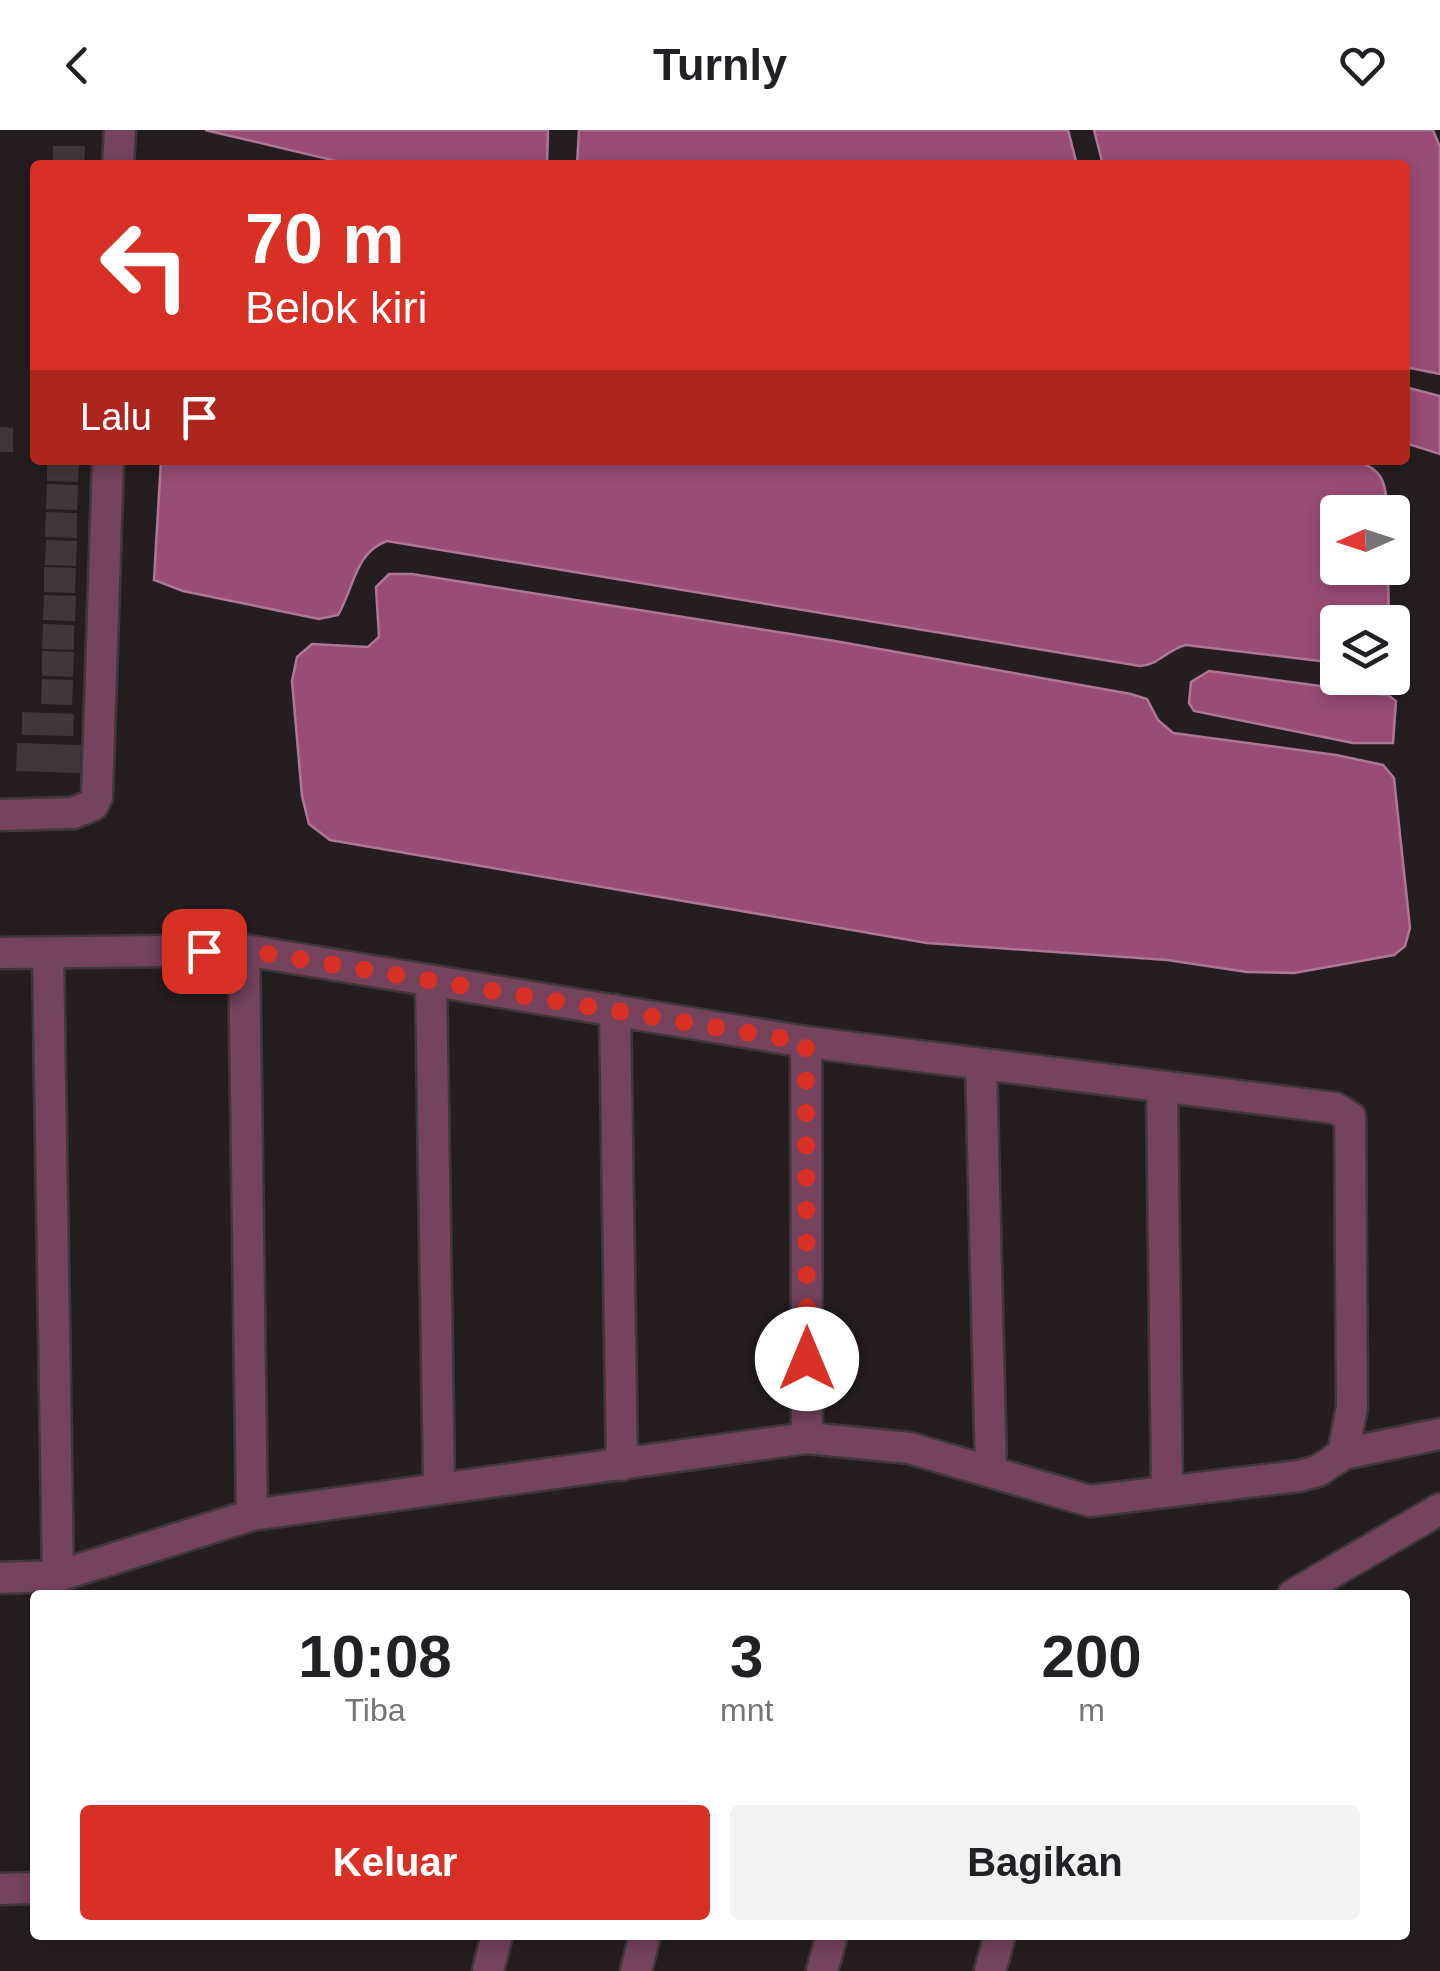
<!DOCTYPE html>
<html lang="id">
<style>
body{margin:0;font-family:Arial,sans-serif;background:#f2f2f2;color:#202124;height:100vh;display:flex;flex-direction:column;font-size:38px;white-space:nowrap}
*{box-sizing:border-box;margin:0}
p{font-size:32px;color:#757577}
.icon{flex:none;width:55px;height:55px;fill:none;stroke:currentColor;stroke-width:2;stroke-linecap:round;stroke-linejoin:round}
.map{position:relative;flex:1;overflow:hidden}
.details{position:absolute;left:30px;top:1460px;width:1380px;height:350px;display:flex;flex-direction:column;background:#fff;border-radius:10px;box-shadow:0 5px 15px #0003}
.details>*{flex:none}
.guide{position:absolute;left:30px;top:30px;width:1380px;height:305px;border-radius:10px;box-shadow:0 5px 15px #0003;background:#d93025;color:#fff;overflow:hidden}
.needle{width:65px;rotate:267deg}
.controls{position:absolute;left:1320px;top:365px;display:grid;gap:20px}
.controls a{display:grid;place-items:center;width:90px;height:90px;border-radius:10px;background:#fff;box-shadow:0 5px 15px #0003;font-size:50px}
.pin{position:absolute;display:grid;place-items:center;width:85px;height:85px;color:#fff;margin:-42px;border-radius:20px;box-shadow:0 5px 15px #0006}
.me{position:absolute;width:110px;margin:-55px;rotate:0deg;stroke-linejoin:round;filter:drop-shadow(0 0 8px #0008)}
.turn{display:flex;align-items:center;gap:35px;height:210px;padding:0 50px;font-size:45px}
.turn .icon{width:130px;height:130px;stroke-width:2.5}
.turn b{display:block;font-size:70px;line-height:85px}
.then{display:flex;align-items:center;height:95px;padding:0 50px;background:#0003;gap:20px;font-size:38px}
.eta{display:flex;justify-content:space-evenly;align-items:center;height:170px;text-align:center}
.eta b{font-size:60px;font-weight:600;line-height:70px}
.button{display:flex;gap:20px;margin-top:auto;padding:20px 50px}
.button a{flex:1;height:115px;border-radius:10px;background:#d93025;color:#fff;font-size:40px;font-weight:600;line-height:115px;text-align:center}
.button a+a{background:#f2f2f2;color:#202124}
header{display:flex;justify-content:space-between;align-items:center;height:130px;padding:0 50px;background:#fff;font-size:45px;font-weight:600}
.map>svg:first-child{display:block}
</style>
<header><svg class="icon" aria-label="back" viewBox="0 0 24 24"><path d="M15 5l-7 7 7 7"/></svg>Turnly<svg class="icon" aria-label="heart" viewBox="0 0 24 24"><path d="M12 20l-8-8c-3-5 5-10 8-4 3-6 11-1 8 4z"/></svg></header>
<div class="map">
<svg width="1440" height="1841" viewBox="0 0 1440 1841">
<rect width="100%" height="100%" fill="#251e21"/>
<path fill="#994c74" stroke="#ae7793" stroke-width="2.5" d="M205,0H548L547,35H353Z
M579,0H1068L1077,35H577Z
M1094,0H1433L1440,17V244L1405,237V35H1103Z
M1405,257L1440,266V324L1405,313Z
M161,330H1354C1384,339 1386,353 1387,382H1338V438H1388L1389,492H1338L1337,533L1186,515C1168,519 1159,535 1140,536L387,411C355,422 354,458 338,485L319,489L183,461L154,450Z
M389,444H412L835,511L1131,564L1147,569L1158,590L1173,603L1336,625L1383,635L1394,648L1410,798L1405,816L1394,825L1294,843L1247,842L1167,830L927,813L330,710L309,694L302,666L292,551L297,527L312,514L368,517L379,507L376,457Z
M1209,541L1388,565L1396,571L1393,613H1353L1194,581L1189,573L1191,552Z"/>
<path fill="#3f383b" d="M53,16H85L84,35H53Z
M0,297L13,298V322H0Z
M47,330H79L78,352L47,351Z
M47,354L78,355L77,380L46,379Z
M46,382L77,383V408L45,407Z
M46,410L77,411L76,436L45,435Z
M44,437L76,438L75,463L44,462Z
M44,465L76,466L75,491L43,490Z
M43,494L74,495V520L42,519Z
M42,521L74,522L73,547L42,546Z
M42,549L73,550L72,575L41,574Z
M22,582L74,584L73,606L22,605Z
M17,613L81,615L80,643L16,641Z"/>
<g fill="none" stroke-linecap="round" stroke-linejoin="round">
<g stroke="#3f383b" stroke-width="35">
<path id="street" d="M118,35L120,0
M0,685L73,683L93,675L97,667L108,330
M244,820L252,1385
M0,823L244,820L806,912L1335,978L1350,987L1352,1277L1343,1324L1318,1341L1299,1346L1090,1371L909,1318L807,1308L252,1385L58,1446L0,1448
M48,823L58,1446
M431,851L439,1356
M615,880L622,1335
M806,912L807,1308
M981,934L991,1341
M1162,957L1167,1359
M1343,1324L1440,1304
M1293,1465L1440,1379
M0,1759L35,1758
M488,1841L497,1805
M636,1841L645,1805
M822,1841L832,1805
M990,1841L1000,1805"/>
</g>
<use href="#street" stroke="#75435c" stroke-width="30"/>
</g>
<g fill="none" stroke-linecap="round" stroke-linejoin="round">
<path stroke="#d93025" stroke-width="18" stroke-dasharray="0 32.4" d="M204,821L244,820L806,912L807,1229"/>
</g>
</svg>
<div class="controls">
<a><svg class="needle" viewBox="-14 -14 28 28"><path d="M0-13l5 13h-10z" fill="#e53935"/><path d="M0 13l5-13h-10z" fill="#757577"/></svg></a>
<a><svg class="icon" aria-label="layers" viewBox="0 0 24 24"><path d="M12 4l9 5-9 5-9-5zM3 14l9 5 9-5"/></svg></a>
</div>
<div class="pin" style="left:204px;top:821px;background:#d93025"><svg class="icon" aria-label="arrive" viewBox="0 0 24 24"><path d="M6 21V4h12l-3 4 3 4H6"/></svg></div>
<svg class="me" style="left:807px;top:1229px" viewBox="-20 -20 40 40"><circle r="19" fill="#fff"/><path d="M0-13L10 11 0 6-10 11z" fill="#d93025"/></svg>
<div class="guide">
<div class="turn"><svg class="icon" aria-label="left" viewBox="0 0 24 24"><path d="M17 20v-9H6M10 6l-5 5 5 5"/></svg><div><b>70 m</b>Belok kiri</div></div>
<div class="then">Lalu<svg class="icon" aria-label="arrive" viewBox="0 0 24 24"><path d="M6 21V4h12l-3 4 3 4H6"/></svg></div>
</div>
<section class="details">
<div class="eta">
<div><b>10:08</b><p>Tiba</p></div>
<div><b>3</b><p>mnt</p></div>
<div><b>200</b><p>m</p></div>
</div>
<div class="button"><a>Keluar</a><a>Bagikan</a></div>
</section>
</div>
